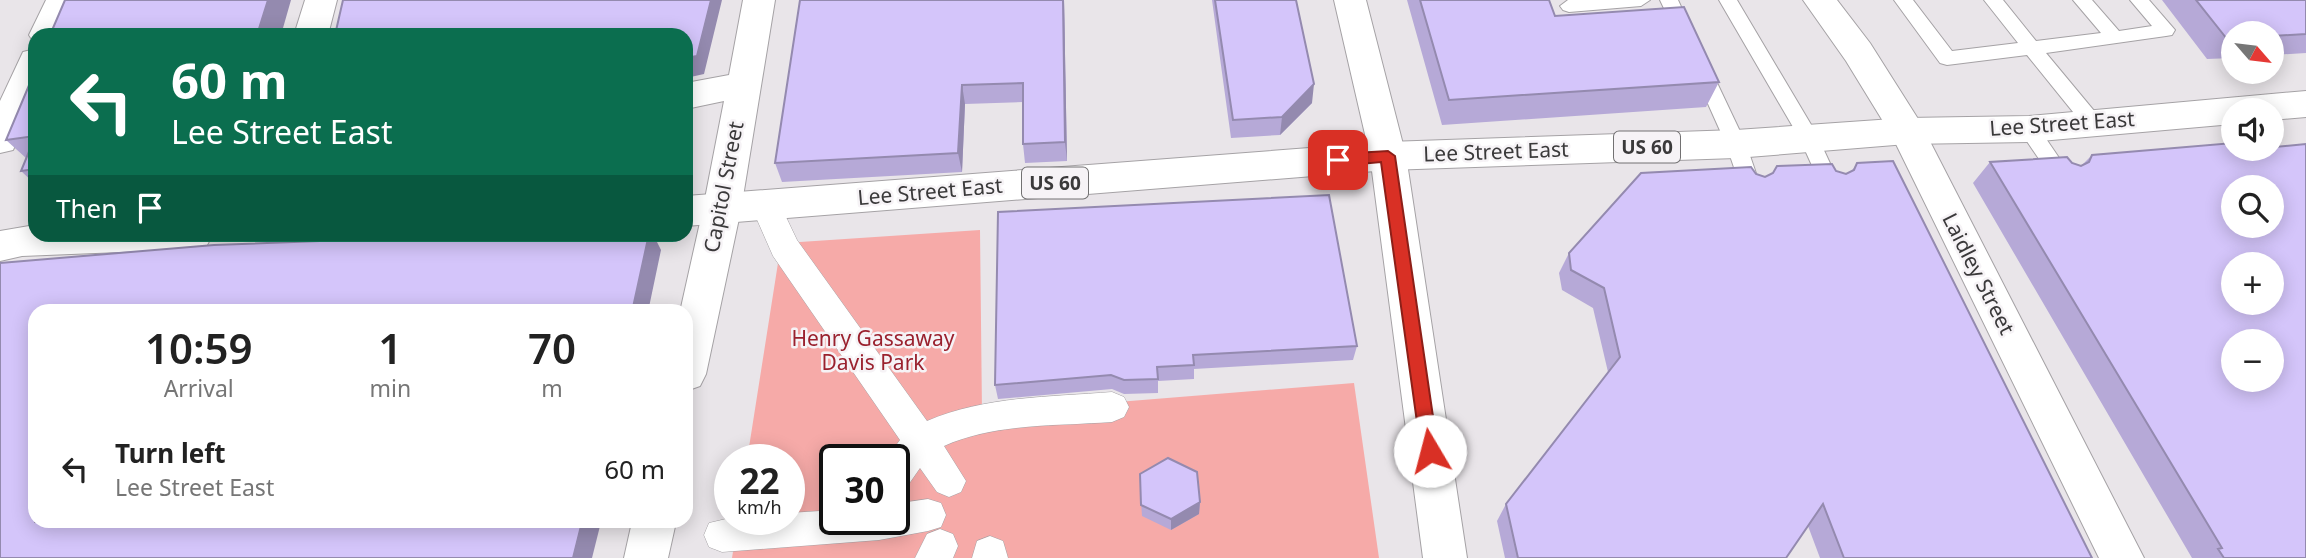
<!DOCTYPE html>
<meta charset="utf-8">
<style>
body{margin:0;font-family:"Noto Sans",sans-serif;background:#f2f2f2;color:#222;height:100vh;display:flex;flex-direction:column;font-size:26px;white-space:nowrap}
*{box-sizing:border-box;margin:0}
p{font-size:23px;color:#767676}
.icon{flex:none;width:38px;height:38px;fill:none;stroke:currentColor;stroke-width:2;stroke-linecap:round;stroke-linejoin:round}
.map{position:relative;flex:1;overflow:hidden}
.details{position:absolute;left:28px;top:304px;width:665px;height:224px;display:flex;flex-direction:column;background:#fff;border-radius:21px;box-shadow:0 4px 18px #0003}
.details>*{flex:none}
.guide{position:absolute;left:28px;top:28px;width:665px;height:214px;border-radius:21px;box-shadow:0 4px 18px #0003;background:#0b6e4f;color:#fff;overflow:hidden}
.needle{width:46px;rotate:118deg}
.fabs{position:absolute;left:2221px;top:21px;display:grid;gap:14px}
.fabs a{display:grid;place-items:center;width:63px;height:63px;border-radius:50%;background:#fff;box-shadow:0 4px 18px #0003;font-size:35px}
.speed{position:absolute;left:714px;top:444px;display:flex;gap:14px;font-size:35px;font-weight:700;text-align:center}
.speed>*{display:grid;place-content:center;width:91px;height:91px;border-radius:50%;background:#fff;box-shadow:0 4px 18px #0003;line-height:1}
.speed small{font-size:18px;font-weight:400}
.speed .limit{border:4px solid #111;border-radius:10px;background:#fff;color:#111}
.pin{position:absolute;display:grid;place-items:center;width:60px;height:60px;color:#fff;margin:-30px;border-radius:14px;box-shadow:0 4px 10px #0006}
.me{position:absolute;width:77px;margin:-38px;rotate:352deg;stroke-linejoin:round;filter:drop-shadow(0 0 5px #0008)}
.turn{display:flex;align-items:center;gap:24px;height:147px;padding:0 28px;font-size:32px}
.turn .icon{width:91px;height:91px;stroke-width:2.5}
.turn b{display:block;font-size:49px;line-height:60px}
.then{display:flex;align-items:center;height:66px;padding:0 28px;background:#0003;gap:14px;font-size:26px}
.eta{display:flex;justify-content:space-evenly;align-items:center;height:119px;text-align:center}
.eta b{font-size:42px;font-weight:600;line-height:49px}
ul{padding:0;list-style:none}
li{display:flex;align-items:center;gap:21px;height:91px;padding:0 28px}
li div{flex:1}
li b{display:block;font-size:26px}
li em{font-style:normal}
.map>svg:first-child{display:block}
</style>
<div class="map">
<svg width="2306" height="558" viewBox="0 0 2306 558">
<rect width="100%" height="100%" fill="#e9e5e9"/>
<path fill="#f6aaa8" fill-rule="evenodd" d="M980,230L982,413L1354,383L1379,558H732L738,520H789V460H747L778,263L784,247L800,242ZM835,460H894V520H835Z"/>
<g fill="none" stroke-linecap="round" stroke-linejoin="round">
<g stroke="#a5a2a5" stroke-width="2">
<path id="service" d="M1568,0H1650L1641,6L1569,12L1563,10L1560,6Z
M1660,0H1678L1693,33L1690,38H1678Z
M1719,0H1737L1816,133L1840,185L1837,190L1830,193L1823,190L1800,139Z
M1894,0H1913L1952,51L2018,43L1984,0H2003L2036,41L2101,33L2073,0H2092L2119,31L2152,26L2130,0H2149L2175,30L2172,35L2166,36L2046,53L2100,118L2103,123L2100,128L2093,130L2086,128L2027,55L1947,65L1940,63Z
M1701,61L1708,63L1710,68L1746,144L1761,188L1758,193L1751,196L1744,193L1741,188L1726,144L1692,68L1694,63Z
M2029,122L2036,124L2068,171L2071,176L2068,181L2061,184L2054,181L2022,134L2019,129L2022,124Z"/>
</g>
<g stroke="#a5a2a5" stroke-width="1">
<path id="pedestrian" d="M766,194L777,198L797,240L927,421C985,396 1050,397 1112,392L1124,397L1129,407L1124,417L1112,422C1058,426 995,423 944,446L966,481L961,492L949,497L937,492L920,468L906,488L894,493V460H885L900,440L773,256L751,206L755,198Z
M928,499L941,503L946,515L941,527L928,531L879,540L722,552L709,547L704,535L709,523L730,518V520H789V513L835,510V520H894V504Z
M940,529L953,534L958,546L953,558H915L927,534Z
M990,536L1003,541L1008,558H972L977,541Z"/>
</g>
<g stroke="#a5a2a5" stroke-width="2">
<path id="minor" d="M305,0H337L328,35H294Z
M743,0H775L741,209L706,374L700,386L686,391V312H680L703,209L724,101L686,109V83L729,75Z
M1334,0H1366L1406,156L1467,558H1423L1370,156Z
M1803,0H1837L1870,43L1920,122L2144,558H2099L1892,136L1846,61Z
M632,522H676L668,558H624Z"/>
</g>
<g stroke="#a5a2a5" stroke-width="2">
<path id="primary" d="M46,0H78L63,35H35V44L29,35Z
M35,49V100L13,150L0,153V101L23,52Z
M2306,91V117L2272,120V110H2233V124L2029,142L1907,144L1736,158L1388,170L686,226V196L1388,142L1736,130L1907,118L2029,116Z
M35,225V234H213L207,245L194,249L22,256L0,261V231Z"/>
</g>
<use href="#service" fill="#fff" fill-rule="evenodd"/>
<use href="#pedestrian" fill="#fff" fill-rule="evenodd"/>
<use href="#minor" fill="#fff" fill-rule="evenodd"/>
<use href="#primary" fill="#fff" fill-rule="evenodd"/>
</g>
<path fill="#b6a9d7" d="M800,0H1064L1067,161L1025,163L1023,144V102L965,104L962,172L782,182L775,163Z
M1212,0H1296L1312,103L1280,135L1231,138Z
M1407,0H1549L1555,16L1719,82L1706,107L1442,125Z
M2162,0H2306V53L2272,55V33H2233V58L2207,59Z
M35,71V184L21,171L26,158L6,140Z
M2092,155L2306,558H2192L1973,183L1990,162L2081,166Z
M1857,163L2092,558H1820L1808,526L1786,558H1505L1497,521L1506,504L1608,372L1593,308L1562,290L1559,273L1569,253L1756,174L1765,177L1772,174L1777,166L1836,171L1846,174L1851,172Z
M998,212L1357,346L1353,360L1194,369V379L1158,381V393L1124,394L1112,389L998,399L995,385Z
M1140,486L1200,502L1199,514L1171,530L1142,516Z"/>
<path fill="#948aaf" d="M268,0H291L281,35H257Z
M711,0H722L704,74L686,78V58Z
M1063,0H1064L1067,161L1065,142Z
M1314,84L1312,103L1280,135L1282,117Z
M962,85L965,104L962,172L958,153Z
M649,234H653L661,250L648,312H632Z
M1200,502L1199,514L1171,530V519Z
M582,522H601L592,558H573Z"/>
<path fill="#d4c5fa" stroke="#948aaf" stroke-width="2" fill-rule="evenodd" d="M65,0H268L257,35H50Z
M343,0H711L697,56L686,58V35H335Z
M800,0H1063L1065,142L1023,144V83L962,85L958,153L775,163Z
M1215,0H1296L1314,84L1282,117L1233,120Z
M1420,0H1549L1555,16L1684,7L1719,82L1449,100Z
M2196,0H2306V34L2272,36V33H2233V38L2227,39Z
M35,71V136L6,140Z
M35,137V169L21,171Z
M2233,143V149H2272V143L2275,147L2306,144V558H2224L2218,549L2222,548L1990,162L2067,157L2072,163L2081,166L2089,162L2092,155ZM2233,187H2272V226H2233ZM2233,264H2272V303H2233ZM2233,341H2272V380H2233Z
M1893,161L2092,558H1844L1823,504L1786,558H1518L1506,504L1620,357L1604,288L1571,270L1569,253L1641,173L1751,167L1756,174L1765,177L1773,173L1777,166L1832,164L1836,171L1846,174L1854,170L1857,163Z
M1329,195L1357,346L1193,355L1194,365L1157,367L1158,379L1124,380L1111,375L995,385L998,212Z
M505,234H649L632,312H35V522H582L573,558H0V263L214,245Z
M1168,458L1197,472L1200,502L1171,519L1141,505L1140,474Z"/>
<path fill="#d93025" stroke="#8d1f18" stroke-width="2" d="M1388,151L1395,156L1438,451L1436,456L1430,459L1423,456L1421,451L1381,162L1338,166L1330,160L1338,154Z"/>
<g text-anchor="middle" stroke-width="5" stroke-linejoin="round" paint-order="stroke">
<g fill="#f6f3f6" stroke="#727172" stroke-width="2">
<rect x="1614" y="131.5" width="66" height="31" rx="5"/>
<rect x="1022" y="167.5" width="66" height="31" rx="5"/>
</g>
<g font-size="19" font-weight="bold" fill="#3a393a">
<text x="1647" y="154">US 60</text>
<text x="1055" y="190">US 60</text>
</g>
<g font-size="21" fill="#3a393a" stroke="#f6f3f6">
<text transform="translate(2062 124) rotate(-4)" y="7">Lee Street East</text>
<text transform="translate(1496 152) rotate(-2)" y="7">Lee Street East</text>
<text transform="translate(724 187) rotate(-79)" y="7">Capitol Street</text>
<text transform="translate(930 192) rotate(-5)" y="7">Lee Street East</text>
<text transform="translate(1978 274) rotate(63)" y="7">Laidley Street</text>
</g>
<g font-size="21" fill="#9a212e" stroke="#f6f3f6">
<text x="873" y="346">Henry Gassaway<tspan x="873" dy="24">Davis Park</tspan></text>
</g>
</g>
</svg>
<div class="fabs">
<a><svg class="needle" viewBox="-14 -14 28 28"><path d="M0-13l5 13h-10z" fill="#e53935"/><path d="M0 13l5-13h-10z" fill="#767676"/></svg></a>
<a><svg class="icon" aria-label="sound" viewBox="0 0 24 24"><path d="M4 9h4l5-4v14l-5-4H4zM17 9q2 3 0 6"/></svg></a>
<a><svg class="icon" aria-label="search" viewBox="0 0 24 24"><circle cx="10" cy="10" r="6"/><path d="M15 15l6 6"/></svg></a>
<a>+</a>
<a>−</a>
</div>
<div class="speed"><div>22<small>km/h</small></div><div class="limit">30</div></div>
<div class="pin" style="left:1338px;top:160px;background:#d93025"><svg class="icon" aria-label="arrive" viewBox="0 0 24 24"><path d="M6 21V4h12l-3 4 3 4H6"/></svg></div>
<svg class="me" style="left:1430px;top:451px" viewBox="-20 -20 40 40"><circle r="19" fill="#fff"/><path d="M0-13L10 11 0 6-10 11z" fill="#d93025"/></svg>
<div class="guide">
<div class="turn"><svg class="icon" aria-label="left" viewBox="0 0 24 24"><path d="M17 20v-9H6M10 6l-5 5 5 5"/></svg><div><b>60 m</b>Lee Street East</div></div>
<div class="then">Then<svg class="icon" aria-label="arrive" viewBox="0 0 24 24"><path d="M6 21V4h12l-3 4 3 4H6"/></svg></div>
</div>
<section class="details">
<div class="eta">
<div><b>10:59</b><p>Arrival</p></div>
<div><b>1</b><p>min</p></div>
<div><b>70</b><p>m</p></div>
</div>
<ul>
<li><svg class="icon" aria-label="left" viewBox="0 0 24 24"><path d="M17 20v-9H6M10 6l-5 5 5 5"/></svg><div><b>Turn left</b><p>Lee Street East</p></div><em>60 m</em></li>
</ul>
</section>
</div>
